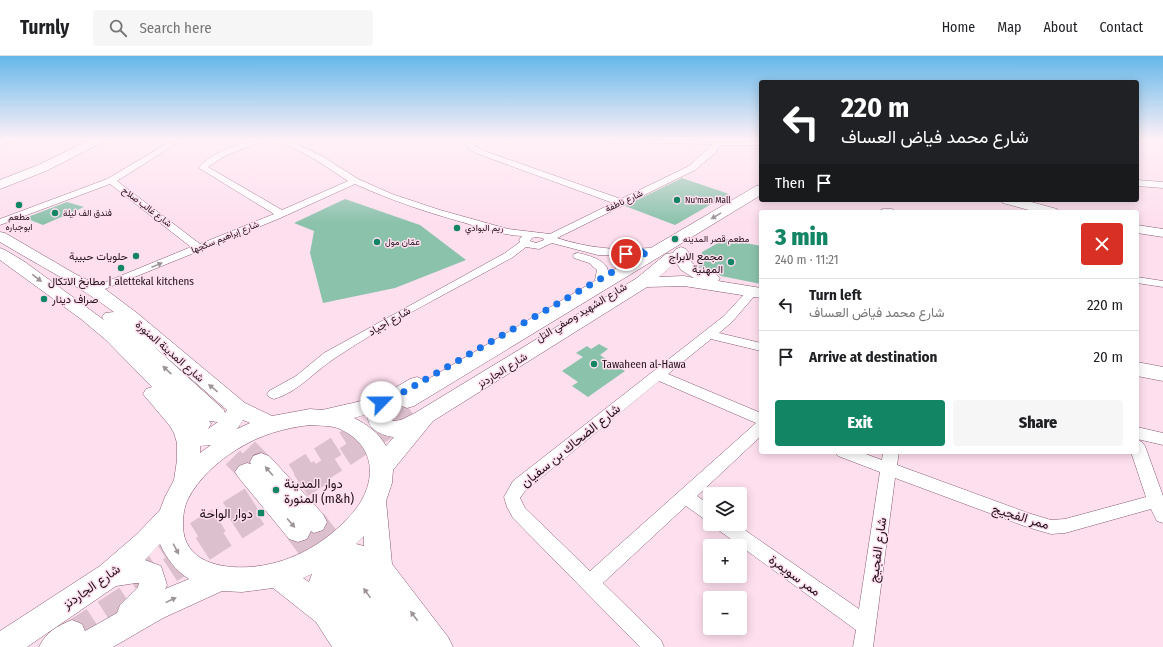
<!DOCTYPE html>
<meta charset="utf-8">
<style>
body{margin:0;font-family:"Fira Sans Condensed",Vazirmatn,sans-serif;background:#f6f6f6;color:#202124;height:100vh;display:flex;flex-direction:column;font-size:15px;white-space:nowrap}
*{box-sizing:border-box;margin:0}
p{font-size:13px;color:#757577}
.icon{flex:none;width:22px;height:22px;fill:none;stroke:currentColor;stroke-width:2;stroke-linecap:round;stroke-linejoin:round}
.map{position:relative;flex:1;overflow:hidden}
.sheet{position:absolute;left:759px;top:154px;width:380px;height:244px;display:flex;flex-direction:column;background:#fff;border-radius:4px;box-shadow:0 2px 10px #0003}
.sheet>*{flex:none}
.hud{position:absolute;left:759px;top:24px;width:380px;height:122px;border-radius:4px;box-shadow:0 2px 10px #0003;background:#202124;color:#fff;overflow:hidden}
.tools{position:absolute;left:703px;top:431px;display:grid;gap:8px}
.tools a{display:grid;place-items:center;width:44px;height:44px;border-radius:4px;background:#fff;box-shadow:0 2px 10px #0003;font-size:20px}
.pin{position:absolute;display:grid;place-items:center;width:34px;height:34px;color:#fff;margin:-17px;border:2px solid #fff;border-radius:50%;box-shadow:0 1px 4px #0007}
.me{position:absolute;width:44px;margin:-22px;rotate:67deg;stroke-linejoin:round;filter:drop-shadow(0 0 3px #0008)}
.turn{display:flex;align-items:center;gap:14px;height:84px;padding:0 16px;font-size:18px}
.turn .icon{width:52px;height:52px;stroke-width:2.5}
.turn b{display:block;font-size:28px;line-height:34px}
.then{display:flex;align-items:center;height:38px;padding:0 16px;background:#0003;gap:8px;font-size:15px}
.round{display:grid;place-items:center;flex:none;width:42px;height:42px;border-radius:4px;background:#f6f6f6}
.summary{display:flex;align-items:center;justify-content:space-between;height:68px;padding:0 16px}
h1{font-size:24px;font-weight:800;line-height:30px;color:#128564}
.cta{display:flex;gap:8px;margin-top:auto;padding:8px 16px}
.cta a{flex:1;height:46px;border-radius:4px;background:#128564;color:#fff;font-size:16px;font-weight:800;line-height:46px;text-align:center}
.cta a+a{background:#f6f6f6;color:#202124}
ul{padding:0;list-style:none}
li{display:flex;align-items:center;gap:12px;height:52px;padding:0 16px;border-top:1px solid #e0e0e0}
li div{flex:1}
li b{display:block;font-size:15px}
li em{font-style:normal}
header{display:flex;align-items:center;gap:24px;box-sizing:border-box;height:56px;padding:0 20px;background:#fff;border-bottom:1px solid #e0e0e0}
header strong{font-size:19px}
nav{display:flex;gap:22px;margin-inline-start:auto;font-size:14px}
.search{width:280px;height:36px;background:#f6f6f6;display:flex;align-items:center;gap:10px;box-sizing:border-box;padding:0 14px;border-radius:4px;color:#757577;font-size:15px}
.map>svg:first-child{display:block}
</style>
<header>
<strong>Turnly</strong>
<div class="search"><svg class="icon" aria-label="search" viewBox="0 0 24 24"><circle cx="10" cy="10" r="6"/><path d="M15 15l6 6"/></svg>Search here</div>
<nav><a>Home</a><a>Map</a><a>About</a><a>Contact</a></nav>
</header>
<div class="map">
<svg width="1163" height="591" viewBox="0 0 1163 591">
<rect width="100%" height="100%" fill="#fedfee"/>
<path fill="#8bc2ac" d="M682,122L729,138L675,169L625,150Z
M345,143L420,169L466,204L395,232L323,247L310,197L314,175L294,167Z
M67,146L84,151L43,169L25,162Z
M725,183L761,190V228L721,220L715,216L699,210L702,196Z
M599,288L608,293L600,299L625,315L588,341L572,330L578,326L562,315L583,301L576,297L587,290L591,293Z"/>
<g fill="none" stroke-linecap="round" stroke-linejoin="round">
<path stroke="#ddc0ce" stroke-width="20" stroke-dasharray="20 10" stroke-linecap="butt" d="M227,371L261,406
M212,380L247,416
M294,417L365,372
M320,417L418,353"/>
<path stroke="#ddc0ce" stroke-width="26" stroke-dasharray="26 13" stroke-linecap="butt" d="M314,466L342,503
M298,475L326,513
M131,520L295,416
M72,578L321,416"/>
<g stroke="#875b72" stroke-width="1">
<path id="street" d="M0,84H12L0,89Z
M173,84H182L117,125L200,188L274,158L199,112C210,97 245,84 264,84L223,101L208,111L282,154L348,125L316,104L278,84H288L322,100L358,123L392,138L440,154L508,173L550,178L613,147L478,98L470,94L465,84H473L475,90L487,96L621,143L689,110L713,88L611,86L607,84L761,85V89H721L715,97L695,114L557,182C588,192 617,195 649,192L653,193L654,195L653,197L622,200L598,199L552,187L539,193L526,191L513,201C454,234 390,265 335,302C314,316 298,336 274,343L269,341L267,338L269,335L296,320L324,297L505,197L520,186L519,184L522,180C501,179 482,172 462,166C426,156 390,144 355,128L278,163L95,237L91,236L89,234L91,232L191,191L110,128L0,169V163L107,123ZM535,181L543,182L544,184L536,187L530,185L532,182Z
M1137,124L1163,126V132L1137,130Z
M883,153H892L897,156H878Z
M578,197C592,200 617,207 605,226L601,227L595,224L597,214L589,207L574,202L573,200L574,198Z
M1137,221L1163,225V231L1137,227Z
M752,233L756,234L758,236L756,238L732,266L719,277L761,287V295L711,283L668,318L761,357V380L697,440L710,449V465L704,463L686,450L603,527L661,584L664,591H640L513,462L507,451L504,441L513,425L724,260L748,234ZM659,325L756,367L590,515L525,452L520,442L525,435Z
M1137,371L1163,377V389L1137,383Z
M1137,384L1142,386L1145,390L1163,440V467L1157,465L1151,453L1065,477L1051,478L1027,471L895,422L873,591H853L856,574L717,473L714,468H736L859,553L880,416L838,400L835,396H860L882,404L883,396H899L897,409L1028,457L1051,464L1065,463L1146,441L1131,396H1137Z"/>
</g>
<g stroke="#875b72" stroke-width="1">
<path id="secondary" d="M90,84H105L103,86L46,115L0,133V124L38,109Z
M761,129V139L414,350L407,352L399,349L389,360L393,365L401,364L415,357L637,222L666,198L673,197L676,193L681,191L686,193C690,197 689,203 692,207C700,215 714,214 720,222L718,225L761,232V242L684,230L647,231L433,365L393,414L392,427L386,445L392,508L448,581L453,591H364L363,588L364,591H332L316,566L273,532L242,536L222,535L163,562L113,591H39C46,576 57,570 72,564L82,568L85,575L117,557L120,549L138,531L139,527H136L116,530L27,591H0V575L100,510L137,478L160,454L165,441L174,424L177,404V387L174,377L170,370L143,338L146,333L152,331L106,284L81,263L0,204V192L5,194L25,206L104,264L102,261L105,257L114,256C78,229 38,209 0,186V176L5,177L77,219L101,230L137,257L245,347L272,360L310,353L322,354L357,346L386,337L410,323L417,321L425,325L756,130ZM676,206L681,214L694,222L684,220L659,221ZM149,286L227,354L225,357L224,354ZM368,358C366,373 381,379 394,381L386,390C378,376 368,369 354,362ZM243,364L250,367L237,373ZM209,365L218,366L208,373L211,368ZM310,369C319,370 331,369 340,373C381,392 376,434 348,462C322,490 288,508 250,511C221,513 183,506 183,469C183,460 184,451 188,443C198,423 218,405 236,394C259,379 284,372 310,369ZM211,389L200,397V390ZM364,480V490L356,488ZM160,488C167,503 175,514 189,523L165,533L167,529L161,510L145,504ZM312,518L309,526L303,522Z
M1001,144H1024L1057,153L1059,156H1036L1003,147Z
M1137,169L1163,173V181L1137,177Z
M1137,306L1163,311V325L1137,320Z
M261,397L269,400L323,458L327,466L323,474L314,477L311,475L307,483L298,486L289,483L239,422L235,416L239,410L247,407L251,408L250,406L253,400Z"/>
</g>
<use href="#street" fill="#fff" fill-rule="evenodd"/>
<use href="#secondary" fill="#fff" fill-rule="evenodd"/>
</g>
<defs><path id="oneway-solid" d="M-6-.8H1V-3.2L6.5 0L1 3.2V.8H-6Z"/></defs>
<g fill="#9c9398">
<use href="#oneway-solid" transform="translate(716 160) rotate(149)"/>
<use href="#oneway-solid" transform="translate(157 209) rotate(-22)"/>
<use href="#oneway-solid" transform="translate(37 222) rotate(38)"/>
<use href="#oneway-solid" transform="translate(167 314) rotate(-137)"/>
<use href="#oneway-solid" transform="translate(213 332) rotate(-141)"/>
<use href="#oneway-solid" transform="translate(269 415) rotate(-131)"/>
<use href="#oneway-solid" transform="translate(291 467) rotate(49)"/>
<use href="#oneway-solid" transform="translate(176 493) rotate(62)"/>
<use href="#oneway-solid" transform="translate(367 537) rotate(-126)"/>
<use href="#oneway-solid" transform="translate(171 544) rotate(-26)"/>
<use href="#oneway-solid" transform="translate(414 560) rotate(-127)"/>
</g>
<linearGradient id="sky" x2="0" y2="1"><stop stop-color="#65b7e9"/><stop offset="0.5" stop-color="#fff1f7"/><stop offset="1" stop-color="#fff1f7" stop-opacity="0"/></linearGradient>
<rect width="1163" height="167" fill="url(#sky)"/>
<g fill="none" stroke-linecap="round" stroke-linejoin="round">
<path stroke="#1a73e8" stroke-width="7" stroke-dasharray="0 12.6" d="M381,346L393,342L649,195L626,198"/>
</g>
<g fill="#128564" stroke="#fedfee" stroke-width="1.5">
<circle cx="677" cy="144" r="4"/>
<circle cx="19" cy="149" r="4"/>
<circle cx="55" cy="157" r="4"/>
<circle cx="457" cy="172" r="4"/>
<circle cx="675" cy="183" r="4"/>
<circle cx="377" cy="186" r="4"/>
<circle cx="136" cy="200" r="4"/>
<circle cx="731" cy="206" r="4"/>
<circle cx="121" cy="212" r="4"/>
<circle cx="44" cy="243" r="4"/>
<circle cx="594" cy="308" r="4"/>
<circle cx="276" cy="434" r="4"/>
<rect x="257" y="453" width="8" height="8" rx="2"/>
</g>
<g text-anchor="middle" stroke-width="3" stroke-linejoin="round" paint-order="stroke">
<g font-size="9" fill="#22101a" stroke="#fedfee" text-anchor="start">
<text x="685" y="147">Nu'man Mall</text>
<text x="63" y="160">فندق الف ليلة</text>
<text x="19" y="164" text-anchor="middle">مطعم<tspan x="19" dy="10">ابوجباره</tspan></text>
<text x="465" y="175">ريم البوادي</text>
<text x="683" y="186">مطعم قصر المدينه</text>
<text x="385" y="189">عمّان مول</text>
</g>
<g font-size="9" fill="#22101a" stroke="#fedfee">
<text transform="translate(624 145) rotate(-25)" y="3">شارع ناطفة</text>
<text transform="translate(147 151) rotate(37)" y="3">شارع غالب صلاح</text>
<text transform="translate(225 181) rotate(-22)" y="3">شارع إبراهيم سكجها</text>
</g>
<g font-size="11" fill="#22101a" stroke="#fedfee" text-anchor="end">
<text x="128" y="204">حلويات حبيبة</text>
<text x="723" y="204">مجمع الابراج<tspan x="723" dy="13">المهنية</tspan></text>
<text x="121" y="229" text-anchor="middle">مطابخ الاتكال | alettekal kitchens</text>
<text x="52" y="247" text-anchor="start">صراف دينار</text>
<text x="602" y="312" text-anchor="start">Tawaheen al-Hawa</text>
</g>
<g font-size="11" fill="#22101a" stroke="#fedfee">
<text transform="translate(581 256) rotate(-31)" y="4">شارع الشهيد وصفي التل</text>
<text transform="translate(389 265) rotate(-30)" y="4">شارع أجياد</text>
<text transform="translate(170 295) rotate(41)" y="4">شارع المدينة المنورة</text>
<text transform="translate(502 314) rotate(-32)" y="4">شارع الجاردنز</text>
</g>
<g font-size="13" fill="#22101a" stroke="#fedfee">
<text transform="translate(570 389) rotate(-39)" y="5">شارع الضحاك بن سفيان</text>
<text transform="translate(1021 460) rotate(17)" y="5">ممر الفجيج</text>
<text transform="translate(877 494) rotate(-82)" y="5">شارع الفجيج</text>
<text transform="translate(795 519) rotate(36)" y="5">ممر سويمرة</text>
<text transform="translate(91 530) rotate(-35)" y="5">شارع الجاردنز</text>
</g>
<g font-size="13" fill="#22101a" stroke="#fedfee" text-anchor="start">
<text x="284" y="432">دوار المدينة<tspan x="284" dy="15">المنورة (m&amp;h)</tspan></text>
<text x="253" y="462" text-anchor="end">دوار الواحة</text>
</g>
</g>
</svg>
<div class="tools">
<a><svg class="icon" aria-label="layers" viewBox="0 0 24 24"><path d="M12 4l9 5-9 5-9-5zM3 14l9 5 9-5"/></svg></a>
<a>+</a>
<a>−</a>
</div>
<div class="pin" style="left:626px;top:198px;background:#d93025"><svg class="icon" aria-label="arrive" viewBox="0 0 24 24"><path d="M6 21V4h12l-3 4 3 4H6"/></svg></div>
<svg class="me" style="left:381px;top:346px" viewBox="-20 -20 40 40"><circle r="19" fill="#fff"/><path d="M0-13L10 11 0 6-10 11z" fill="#1a73e8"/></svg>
<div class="hud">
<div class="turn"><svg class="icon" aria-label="left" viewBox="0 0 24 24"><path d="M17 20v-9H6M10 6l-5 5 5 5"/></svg><div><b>220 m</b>شارع محمد فياض العساف</div></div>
<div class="then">Then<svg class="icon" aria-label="arrive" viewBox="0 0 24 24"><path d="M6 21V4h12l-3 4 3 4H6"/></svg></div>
</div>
<section class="sheet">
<div class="summary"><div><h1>3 min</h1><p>240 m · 11:21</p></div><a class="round" style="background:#d93025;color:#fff"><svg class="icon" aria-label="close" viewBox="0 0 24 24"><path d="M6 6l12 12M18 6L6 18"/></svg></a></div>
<ul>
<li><svg class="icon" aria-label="left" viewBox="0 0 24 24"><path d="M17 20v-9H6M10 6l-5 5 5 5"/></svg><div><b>Turn left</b><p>شارع محمد فياض العساف</p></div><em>220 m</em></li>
<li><svg class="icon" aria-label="arrive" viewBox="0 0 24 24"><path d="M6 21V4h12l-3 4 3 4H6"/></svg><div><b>Arrive at destination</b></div><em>20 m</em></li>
</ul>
<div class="cta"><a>Exit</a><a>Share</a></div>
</section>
</div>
